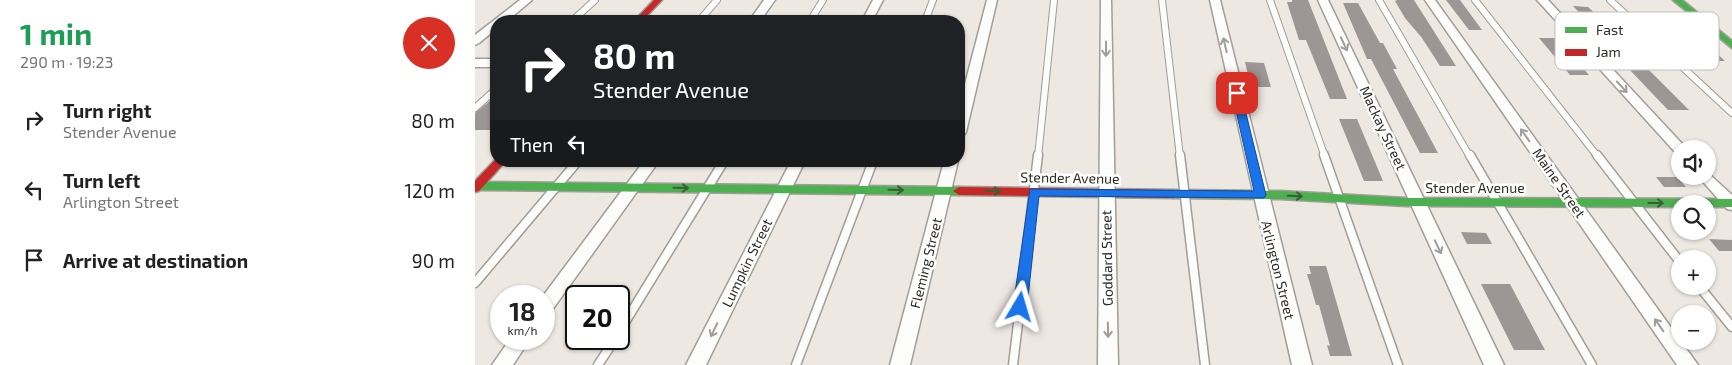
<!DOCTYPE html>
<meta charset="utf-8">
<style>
body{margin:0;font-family:"Exo 2",sans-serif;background:#f6f6f6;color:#222;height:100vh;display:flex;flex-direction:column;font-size:19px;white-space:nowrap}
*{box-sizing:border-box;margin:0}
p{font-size:16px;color:#767676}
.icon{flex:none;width:28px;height:28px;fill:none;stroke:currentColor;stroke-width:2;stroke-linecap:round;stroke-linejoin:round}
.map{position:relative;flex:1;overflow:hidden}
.sheet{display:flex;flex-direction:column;background:#fff;width:475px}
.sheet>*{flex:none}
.top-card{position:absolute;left:15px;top:15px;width:475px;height:152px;border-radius:20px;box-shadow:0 1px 4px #0004;background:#202124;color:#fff;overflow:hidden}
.tools{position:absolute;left:1196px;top:140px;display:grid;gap:10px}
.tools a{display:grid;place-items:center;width:45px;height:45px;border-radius:50%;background:#fff;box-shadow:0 1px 4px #0004;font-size:25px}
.speed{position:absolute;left:15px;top:285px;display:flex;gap:10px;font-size:25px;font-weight:700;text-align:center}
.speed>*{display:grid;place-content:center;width:65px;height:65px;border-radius:50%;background:#fff;box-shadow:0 1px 4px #0004;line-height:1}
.speed small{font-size:12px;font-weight:400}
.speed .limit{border:2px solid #111;border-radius:8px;background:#fff;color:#111}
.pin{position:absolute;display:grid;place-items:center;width:42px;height:42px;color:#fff;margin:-21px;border-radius:10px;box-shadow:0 2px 8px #0006}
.me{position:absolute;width:55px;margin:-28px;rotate:7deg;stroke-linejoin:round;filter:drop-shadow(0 0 4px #0008)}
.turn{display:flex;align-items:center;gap:18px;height:105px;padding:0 20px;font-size:22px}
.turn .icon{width:65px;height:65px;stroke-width:2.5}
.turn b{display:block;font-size:35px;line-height:42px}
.then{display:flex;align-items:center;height:48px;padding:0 20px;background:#0003;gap:10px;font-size:19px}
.round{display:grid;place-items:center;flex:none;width:52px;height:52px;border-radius:26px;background:#f6f6f6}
.headline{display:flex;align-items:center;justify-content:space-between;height:85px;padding:0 20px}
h1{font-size:30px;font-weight:700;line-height:38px;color:#1e9e55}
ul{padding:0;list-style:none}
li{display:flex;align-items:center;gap:15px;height:70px;padding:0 20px}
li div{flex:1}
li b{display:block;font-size:19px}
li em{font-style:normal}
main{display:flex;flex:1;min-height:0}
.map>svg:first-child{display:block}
</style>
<main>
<section class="sheet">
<div class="headline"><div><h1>1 min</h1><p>290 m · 19:23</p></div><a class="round" style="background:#d93025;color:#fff"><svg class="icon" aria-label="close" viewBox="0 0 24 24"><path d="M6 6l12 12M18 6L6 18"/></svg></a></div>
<ul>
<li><svg class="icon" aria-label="right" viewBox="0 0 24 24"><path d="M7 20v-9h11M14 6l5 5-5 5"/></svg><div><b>Turn right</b><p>Stender Avenue</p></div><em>80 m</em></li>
<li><svg class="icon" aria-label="left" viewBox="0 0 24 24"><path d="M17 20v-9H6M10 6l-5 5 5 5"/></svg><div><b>Turn left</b><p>Arlington Street</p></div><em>120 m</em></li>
<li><svg class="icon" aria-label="arrive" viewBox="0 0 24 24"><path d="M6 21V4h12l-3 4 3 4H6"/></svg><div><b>Arrive at destination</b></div><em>90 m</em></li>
</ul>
</section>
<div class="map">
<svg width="1257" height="365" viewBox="0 0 1257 365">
<rect width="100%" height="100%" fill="#eee8e2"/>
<path fill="#9c9694" d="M817,0H833L872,99H855L831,40H824L812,2H817Z
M922,0H939L981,66H965L947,38L930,18L920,1Z
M971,0H985L1007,30H994Z
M868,3H883L905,43H908L922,69H918L963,153H945L896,59H892Z
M1098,6L1113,7L1131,24H1115Z
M1064,38H1082L1114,75H1095Z
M1213,47H1235L1250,61H1229Z
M770,62L789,63L796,87H776Z
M1153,68L1173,69L1214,110H1193Z
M21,96V130H0V113Z
M864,119H882L908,181H889Z
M1181,177H1202L1211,187H1189Z
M986,232L1011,233L1017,244H992Z
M1234,239L1257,240V251H1244Z
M834,266H851L877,356H855L852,345L855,346L844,305H841L835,284L832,274H836Z
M1006,284H1035L1070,350H1039Z"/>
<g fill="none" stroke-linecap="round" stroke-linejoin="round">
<g stroke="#a29d99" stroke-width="8">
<path id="lane-far1" d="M687,0L705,157
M795,0L850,157
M904,0L995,157
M1000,0L1123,157
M1135,0L1257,113
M97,21L120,0
M224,21L242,0
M335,21L348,0
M450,21L458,0
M0,108L21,89
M563,157L579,0"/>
</g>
<g stroke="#a29d99" stroke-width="11">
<path id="lane" d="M705,155L730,365
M849,155L923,365
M995,155L1117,365
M1122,155L1205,262
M0,283L103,161
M1224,286L1257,327
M144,332L249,161
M123,365L140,339
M321,365L398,161
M538,365L563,155"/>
</g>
<g stroke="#a29d99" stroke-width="3">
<path id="street" d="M45,0H57L32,21H21V29L4,43L0,45V35Z
M289,0H300L285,21H274Z
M398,0H408L397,21H387Z
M512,0H522L491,132L489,135L484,136V107Z
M626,0H636L643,365H623Z
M735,0H745L837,365H817Z
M843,0H853L1029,365H1009Z
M950,0H960L1223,365H1202Z
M1062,0H1073L1212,149H1205V154L1200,152Z
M0,59H21V67H0Z
M169,161H184L75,313L69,315L68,296Z
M316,161H330L231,365H211Z
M469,161H483L435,365H415Z
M1232,172L1257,195V210L1252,209L1223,176H1232Z
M35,339H55L38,365H17Z"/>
</g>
<g stroke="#a29d99" stroke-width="3">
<path id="fast" d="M1198,0H1207L1257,41V48Z
M2,182L484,187L490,191L484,195L2,190L0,189V183Z
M698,190L805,191L931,198L1257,199V207H1232V204H1205V207L931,206L805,199L698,198L692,194Z"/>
</g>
<g stroke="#a29d99" stroke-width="3">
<path id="jam" d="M179,0H187L167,21H159Z
M21,159V161H31L4,191L0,192V181Z
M484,187L698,190L704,194L698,198L484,195L478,191Z"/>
</g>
<use href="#lane-far1" stroke="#fcfcfb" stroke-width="6"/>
<use href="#lane" stroke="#fcfcfb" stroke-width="8"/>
<use href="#street" fill="#fcfcfb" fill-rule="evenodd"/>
<use href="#fast" fill="#4caf50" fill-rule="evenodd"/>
<use href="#jam" fill="#c62828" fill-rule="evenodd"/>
</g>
<defs><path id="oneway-shaft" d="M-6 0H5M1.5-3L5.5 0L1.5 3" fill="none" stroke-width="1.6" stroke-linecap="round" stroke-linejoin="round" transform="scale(1.25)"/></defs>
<g stroke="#9f9e9b">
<use href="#oneway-shaft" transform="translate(869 44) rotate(65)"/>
<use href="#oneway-shaft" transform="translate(750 45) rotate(-103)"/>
<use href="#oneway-shaft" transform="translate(631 49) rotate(90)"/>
<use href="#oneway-shaft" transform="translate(1147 87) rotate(47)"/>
<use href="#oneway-shaft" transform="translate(1050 135) rotate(-125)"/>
<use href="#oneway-shaft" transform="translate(963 247) rotate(65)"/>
<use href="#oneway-shaft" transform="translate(1184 325) rotate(-125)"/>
<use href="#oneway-shaft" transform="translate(239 330) rotate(116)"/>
<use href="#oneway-shaft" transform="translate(633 330) rotate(89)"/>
</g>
<g stroke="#3a5f36">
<use href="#oneway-shaft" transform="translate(206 188) rotate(1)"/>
<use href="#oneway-shaft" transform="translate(421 190) rotate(1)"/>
<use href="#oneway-shaft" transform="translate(518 191) rotate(1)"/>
<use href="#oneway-shaft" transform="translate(820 196) rotate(2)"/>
<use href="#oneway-shaft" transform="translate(1181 203)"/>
</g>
<path fill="#1a73e8" stroke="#114b97" d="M762,90L766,93L791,195L789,198L564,196L552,307L550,311L545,313L540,311L538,307L555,189L779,191L757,93Z"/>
<g text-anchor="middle" stroke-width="5" stroke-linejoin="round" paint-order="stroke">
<g font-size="14" fill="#2e2a25" stroke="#fff">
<text transform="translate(908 128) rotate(65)" y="5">Mackay Street</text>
<text transform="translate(595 178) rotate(1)" y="5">Stender Avenue</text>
<text transform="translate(1084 183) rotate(55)" y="5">Maine Street</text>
<text x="1000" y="193">Stender Avenue</text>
<text transform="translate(632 258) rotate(-91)" y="5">Goddard Street</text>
<text transform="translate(272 263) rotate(-64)" y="5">Lumpkin Street</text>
<text transform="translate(451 263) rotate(-76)" y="5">Fleming Street</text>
<text transform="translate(803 270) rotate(76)" y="5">Arlington Street</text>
</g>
</g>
<rect x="1080" y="12" width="164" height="58" rx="8" fill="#fff" stroke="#c0bfbe" stroke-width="1"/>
<rect x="1090" y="27" width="22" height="6" fill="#4caf50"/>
<rect x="1090" y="49" width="22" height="7" fill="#c62828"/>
<g font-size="14" fill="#2e2a25">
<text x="1121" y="35">Fast</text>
<text x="1121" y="57">Jam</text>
</g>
</svg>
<div class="tools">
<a><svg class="icon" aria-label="sound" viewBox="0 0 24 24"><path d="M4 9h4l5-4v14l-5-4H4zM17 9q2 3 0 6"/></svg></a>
<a><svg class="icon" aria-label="search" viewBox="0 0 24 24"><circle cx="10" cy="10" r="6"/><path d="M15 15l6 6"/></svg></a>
<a>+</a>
<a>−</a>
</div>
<div class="speed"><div>18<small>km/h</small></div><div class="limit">20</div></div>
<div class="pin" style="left:762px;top:93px;background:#d93025"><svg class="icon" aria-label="arrive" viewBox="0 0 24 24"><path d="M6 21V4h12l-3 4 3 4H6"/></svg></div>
<svg class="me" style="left:545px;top:307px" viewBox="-20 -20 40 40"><path d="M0-17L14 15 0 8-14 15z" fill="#1a73e8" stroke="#fff" stroke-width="4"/></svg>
<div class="top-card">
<div class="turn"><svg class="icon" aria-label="right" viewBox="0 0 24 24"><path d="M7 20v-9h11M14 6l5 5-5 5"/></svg><div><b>80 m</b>Stender Avenue</div></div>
<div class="then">Then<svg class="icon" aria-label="left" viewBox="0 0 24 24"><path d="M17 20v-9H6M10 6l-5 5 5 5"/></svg></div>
</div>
</div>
</main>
